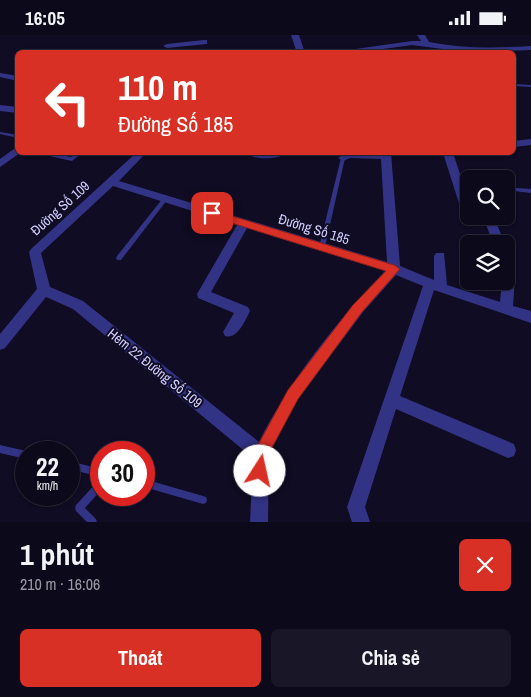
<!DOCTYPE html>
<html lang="vi">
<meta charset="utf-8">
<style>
body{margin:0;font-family:"Archivo Narrow",sans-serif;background:#191727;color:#f1f3f6;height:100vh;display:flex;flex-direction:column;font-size:19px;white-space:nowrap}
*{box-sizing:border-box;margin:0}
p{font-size:16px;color:#9a9aa2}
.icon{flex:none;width:28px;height:28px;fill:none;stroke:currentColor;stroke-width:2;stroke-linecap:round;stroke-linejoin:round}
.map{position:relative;height:487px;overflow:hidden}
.sheet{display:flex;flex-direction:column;background:#0b091a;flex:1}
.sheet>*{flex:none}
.top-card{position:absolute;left:15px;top:15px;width:501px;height:105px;border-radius:8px;box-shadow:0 1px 4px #0004,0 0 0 1px #2b2a39;background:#d93025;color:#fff;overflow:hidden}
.buttons{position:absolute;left:460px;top:135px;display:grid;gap:10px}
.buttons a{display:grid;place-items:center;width:55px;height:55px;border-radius:8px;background:#0b091a;box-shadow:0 1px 4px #0004,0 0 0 1px #2b2a39;font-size:25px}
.speed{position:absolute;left:15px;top:406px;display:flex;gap:10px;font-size:25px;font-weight:700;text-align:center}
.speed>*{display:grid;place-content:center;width:65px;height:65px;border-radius:50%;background:#0b091a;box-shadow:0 1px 4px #0004,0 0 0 1px #2b2a39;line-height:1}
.speed small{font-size:12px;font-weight:400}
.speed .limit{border:8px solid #d22;background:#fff;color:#111}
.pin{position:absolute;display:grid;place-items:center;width:42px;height:42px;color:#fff;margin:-21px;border-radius:10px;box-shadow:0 2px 8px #0006}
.me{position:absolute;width:55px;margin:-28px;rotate:10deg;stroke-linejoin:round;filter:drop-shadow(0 0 4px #0008)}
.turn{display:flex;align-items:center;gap:18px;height:105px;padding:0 20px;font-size:22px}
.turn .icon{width:65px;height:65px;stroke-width:2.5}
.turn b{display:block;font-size:35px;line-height:42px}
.round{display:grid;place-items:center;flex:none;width:52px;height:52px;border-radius:8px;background:#191727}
.summary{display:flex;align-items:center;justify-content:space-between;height:85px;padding:0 20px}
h1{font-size:30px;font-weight:700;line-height:38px}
.primary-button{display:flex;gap:10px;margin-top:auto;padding:10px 20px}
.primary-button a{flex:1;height:58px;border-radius:8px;background:#d93025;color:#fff;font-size:20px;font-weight:700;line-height:58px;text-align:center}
.primary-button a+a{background:#191727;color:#f1f3f6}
.status{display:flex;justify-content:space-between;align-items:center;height:35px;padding:0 25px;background:#0b091a;direction:ltr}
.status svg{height:14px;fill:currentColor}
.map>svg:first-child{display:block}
</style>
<div class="status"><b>16:05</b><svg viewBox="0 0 49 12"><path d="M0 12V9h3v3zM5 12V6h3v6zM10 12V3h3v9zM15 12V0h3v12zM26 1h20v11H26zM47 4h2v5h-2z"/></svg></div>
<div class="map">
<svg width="531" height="487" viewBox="0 0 531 487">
<rect width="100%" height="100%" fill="#0f0c23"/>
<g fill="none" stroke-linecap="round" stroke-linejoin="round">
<path fill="#333386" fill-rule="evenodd" d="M514,49L531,50V52L514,51Z
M0,97L18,100V103L0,99Z
M43,118H50L71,122L77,118H82L72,126L45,120Z
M343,121L345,123L325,212L322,214L319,212L341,123Z
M516,153L531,154V158L514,156L513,155Z
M165,162L167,163L168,164L167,165L121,225H117L116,223L117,221L163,163Z
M0,410L26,416L29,418H26V424L0,418Z
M69,426L101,434V442L69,434Z
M144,444L203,461L206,462L207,465L206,468L203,469L144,452Z
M101,445V455L85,473L96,484L97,487H87L76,476L75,473L76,470L98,446Z"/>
<path fill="#333386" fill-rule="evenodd" d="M291,0H299L305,18H297Z
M417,0H425L429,7C463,14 497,13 531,11V15L465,17L412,10L354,18H327L412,6H421Z
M204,5H207V9L167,13L163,11L167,9Z
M0,38L18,41V46L0,42Z
M0,70L18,72V78L0,76Z
M531,104V110L514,112V106Z
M18,111V118H20L0,132V124Z
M136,118H146L119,146L387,227L381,124L350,123L343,126L338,123L346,118H391L400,231L434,245V221L436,218H444L447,250L500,267L502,246H506V221L510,223L515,243L513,271L531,276V288L434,255L400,361L514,409L516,415L514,421L508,423L396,374L365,472L370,487H352L347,472L423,251L396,240L363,277L298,364L286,384L269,420L268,487H250L253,423L73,274L46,262L5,313L0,315V299L37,254L29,217L31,214ZM113,151L237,190L197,259L198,263L234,278L223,297L225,301C237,305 245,286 250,276L248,272L211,257L247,193L385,236C336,288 291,343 259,407L83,266L50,252L41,218Z
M247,118H288C280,124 254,126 247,118Z
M443,118H453L469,166V181L494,182L505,209H493L486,189L465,187Z"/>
</g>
<path fill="#d93025" stroke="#8d1f18" d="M212,175L394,230L400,234L362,277L298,364L268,420V436L265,441L260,443L255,441L253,436V419L288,355L353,270L386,236L209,181L207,178Z"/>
<g text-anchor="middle" stroke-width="4" stroke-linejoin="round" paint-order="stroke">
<g font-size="14" fill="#d2ceff" stroke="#0f0c23">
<text transform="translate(60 173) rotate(-42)" y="5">Đường Số 109</text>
<text transform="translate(314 194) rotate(17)" y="5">Đường Số 185</text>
<text transform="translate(155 333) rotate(39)" y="5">Hẻm 22 Đường Số 109</text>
</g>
</g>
</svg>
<div class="buttons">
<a><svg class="icon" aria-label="search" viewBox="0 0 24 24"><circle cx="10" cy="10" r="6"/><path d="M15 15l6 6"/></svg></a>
<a><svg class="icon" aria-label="layers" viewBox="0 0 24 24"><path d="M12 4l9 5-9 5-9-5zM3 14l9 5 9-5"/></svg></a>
</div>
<div class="speed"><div>22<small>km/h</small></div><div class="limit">30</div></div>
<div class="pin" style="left:212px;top:178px;background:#d93025"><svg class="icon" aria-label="arrive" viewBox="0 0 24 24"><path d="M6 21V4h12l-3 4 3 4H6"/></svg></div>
<svg class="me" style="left:260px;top:436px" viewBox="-20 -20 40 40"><circle r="19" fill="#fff"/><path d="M0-13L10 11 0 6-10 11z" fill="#d93025"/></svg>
<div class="top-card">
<div class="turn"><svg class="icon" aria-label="left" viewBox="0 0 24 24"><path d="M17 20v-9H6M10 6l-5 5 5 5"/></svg><div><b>110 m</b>Đường Số 185</div></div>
</div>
</div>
<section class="sheet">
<div class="summary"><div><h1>1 phút</h1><p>210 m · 16:06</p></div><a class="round" style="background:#d93025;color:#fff"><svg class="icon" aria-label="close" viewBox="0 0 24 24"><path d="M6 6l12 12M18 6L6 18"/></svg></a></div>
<div class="primary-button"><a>Thoát</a><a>Chia sẻ</a></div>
</section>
